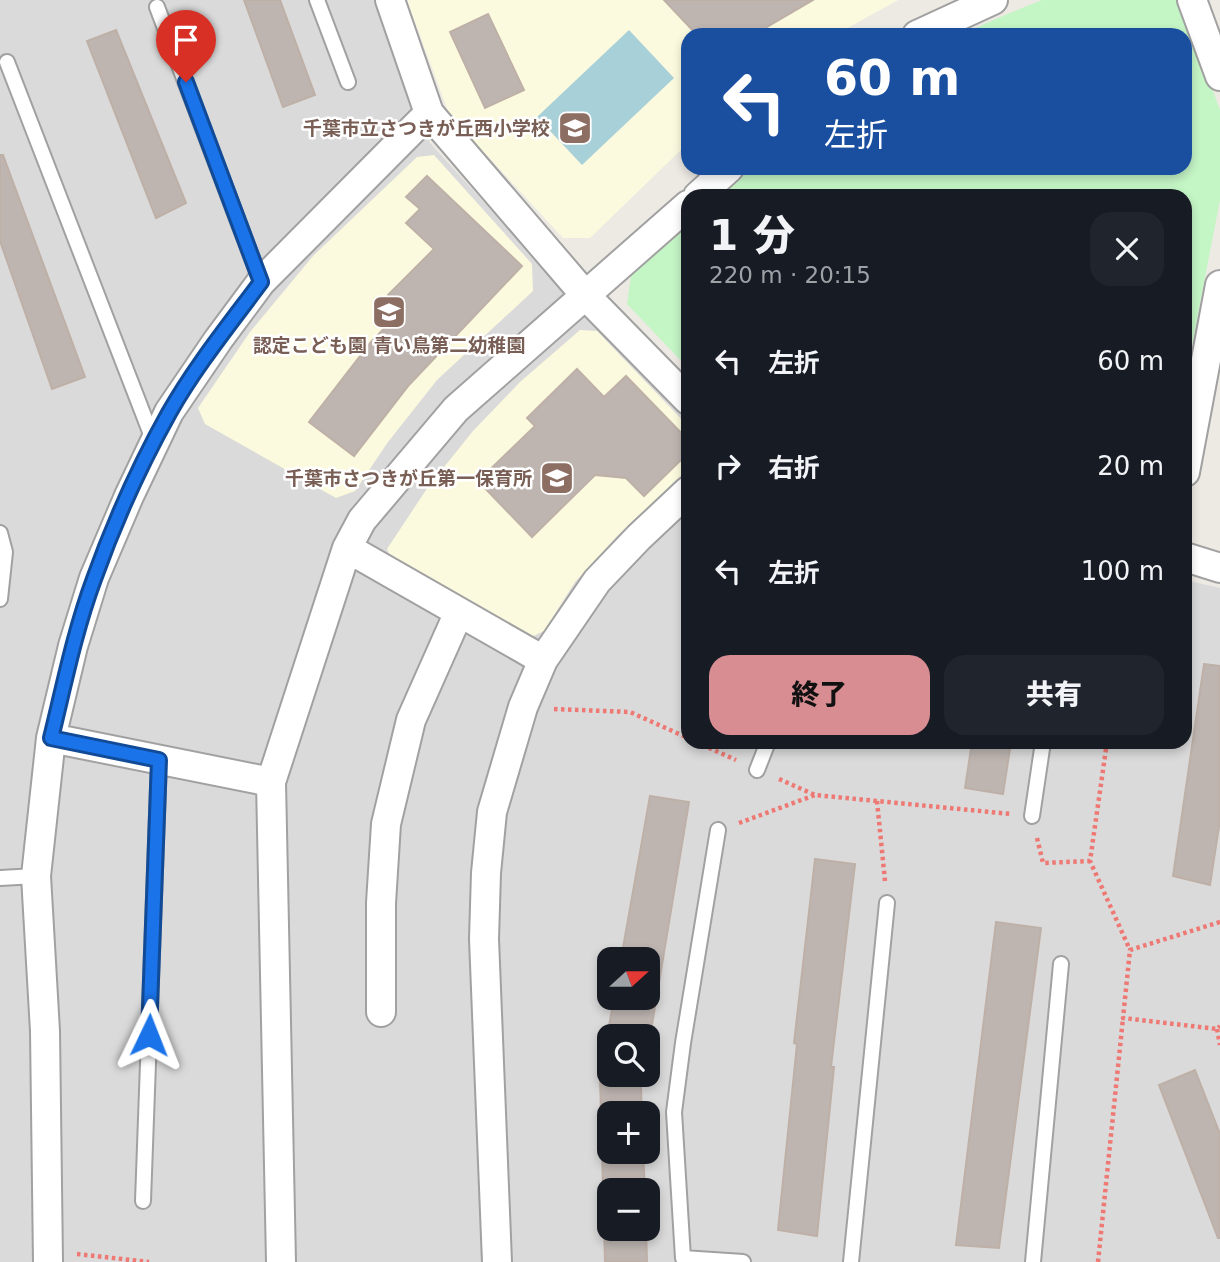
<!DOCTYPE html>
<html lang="ja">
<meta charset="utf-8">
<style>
body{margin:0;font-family:"DejaVu Sans","Noto Sans JP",sans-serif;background:#20242c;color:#f1f3f6;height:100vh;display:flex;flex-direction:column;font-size:26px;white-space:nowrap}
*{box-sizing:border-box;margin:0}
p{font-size:23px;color:#9ea1a6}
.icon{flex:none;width:38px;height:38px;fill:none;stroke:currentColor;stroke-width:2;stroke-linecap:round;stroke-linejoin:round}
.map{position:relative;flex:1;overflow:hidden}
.drawer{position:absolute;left:681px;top:189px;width:511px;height:560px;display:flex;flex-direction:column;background:#171b24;border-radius:21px;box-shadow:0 4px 10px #0003}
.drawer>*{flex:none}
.top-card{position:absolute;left:681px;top:28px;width:511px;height:147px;border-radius:21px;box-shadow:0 4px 10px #0003;background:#1a4fa0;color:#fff;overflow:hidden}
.needle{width:46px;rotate:69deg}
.buttons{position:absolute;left:597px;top:947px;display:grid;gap:14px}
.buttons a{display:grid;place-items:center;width:63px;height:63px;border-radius:14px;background:#171b24;box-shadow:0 4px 10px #0003;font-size:35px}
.pin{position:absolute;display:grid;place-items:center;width:60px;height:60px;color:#fff;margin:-72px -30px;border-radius:50% 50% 50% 0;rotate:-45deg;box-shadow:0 0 7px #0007}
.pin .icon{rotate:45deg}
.me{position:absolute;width:77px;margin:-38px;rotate:2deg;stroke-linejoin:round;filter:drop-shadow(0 0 5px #0008)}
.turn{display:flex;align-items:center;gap:24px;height:147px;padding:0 28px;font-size:32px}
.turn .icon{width:91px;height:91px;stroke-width:2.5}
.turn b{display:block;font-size:49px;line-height:60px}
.round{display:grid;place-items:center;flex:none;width:74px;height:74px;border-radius:21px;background:#20242c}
.head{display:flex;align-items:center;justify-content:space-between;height:119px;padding:0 28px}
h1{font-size:42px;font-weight:800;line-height:52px}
.cta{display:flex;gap:14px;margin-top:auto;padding:14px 28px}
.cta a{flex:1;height:80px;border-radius:21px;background:#d88d93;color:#111;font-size:28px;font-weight:800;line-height:80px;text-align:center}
.cta a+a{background:#20242c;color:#f1f3f6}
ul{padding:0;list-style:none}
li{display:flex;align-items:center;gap:21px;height:105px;padding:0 28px}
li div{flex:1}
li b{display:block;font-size:26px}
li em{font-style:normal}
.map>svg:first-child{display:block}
</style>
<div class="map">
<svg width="1220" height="1262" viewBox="0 0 1220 1262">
<rect width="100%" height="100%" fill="#edeae4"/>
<path fill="#dbdada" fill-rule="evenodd" d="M0,0H380L430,143L598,327L688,419V742H1185V580L1220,588V1262H0ZM609,959H648V998H609ZM609,1036H648V1074H609ZM609,1113H648V1152H609ZM609,1190H648V1228H609Z"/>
<path fill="#fcfade" d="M407,0H898L835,35H688V143L590,238H563L449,114Z
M434,155L532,264L533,291L437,380L388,442L355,491L336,498L205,424L198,408L250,332L313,256L417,157Z
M580,330L597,331L688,426V469L617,536L575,582L544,631L525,640L394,565L387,549L428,487L473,431L520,382Z"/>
<path fill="#c4f5c5" d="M1042,0H1180L1220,110V200L1185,381V196H720L752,168H1185V35H961L993,20Z
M688,225V368L627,304L631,276Z"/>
<path fill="#a8d0d8" d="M629,30L674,78L582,165L537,117Z"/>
<path fill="#beb5b1" stroke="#beb0a7" stroke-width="2" d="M244,0H280L315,95L283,107Z
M664,0H813L753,35H697Z
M488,14L524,90L485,108L450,32Z
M116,30L186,203L156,218L87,41Z
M0,155H3L85,377L52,389L0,241Z
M427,176L522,266L409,385L354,456L309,422L371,342L403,309L388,295L434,249L406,223L420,209L406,197Z
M577,369L604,397L626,376L688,440V453L644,496L626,478L595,475L532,537L478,481L535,426L527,418Z
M1204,664L1220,666V820L1210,885L1173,876Z
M972,742H1011L1003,794L965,788Z
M650,796L689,802L648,1049V1036H609V1074H643L641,1088L642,1113H609V1152H643L645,1190H609V1228H646L647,1262H605L600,1077L614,998H648V959H621Z
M815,859L855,864L831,1067H834L817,1236L778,1230L797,1044L794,1043Z
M996,922L1041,928L999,1248L956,1245Z
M1195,1070L1220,1134V1238H1218L1159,1085Z"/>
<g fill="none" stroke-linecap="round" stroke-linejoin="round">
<g stroke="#a1a1a1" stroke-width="18">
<path id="lane" d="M317,0L348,82
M157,7L261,282
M7,62L154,442
M0,533L5,552L0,599
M757,770L768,742
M1032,816L1043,742
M718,830L683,1043L674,1112L683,1258L743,1262
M0,878L36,876
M143,1201L159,760
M851,1262L887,903
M1033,1262L1061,964"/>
</g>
<g stroke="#a1a1a1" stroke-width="32">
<path id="street" d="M390,0L429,113L586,296L688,400
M1192,0L1220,76
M917,35L993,0
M698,196L729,168
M1185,472L1220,285
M347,548L543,660
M1185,557L1220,568
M51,738L271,782
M381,1012V903L386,824L411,720L459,612
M48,1262L45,1031L36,876L51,738L73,646L94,578L129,496L169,412L218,340L261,282L429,113
M281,1262L271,782L347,548L362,520L456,409L688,205
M497,1262L484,939L486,873L492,812L523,707L543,660L597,581L639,537L688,491"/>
</g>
<path stroke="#ee7974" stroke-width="4.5" stroke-dasharray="3.5 3.5" stroke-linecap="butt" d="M554,709L630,712L688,738
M696,742L736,760
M1107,742L1090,861L1130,950
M779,779L815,795L1011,814
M877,801L885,881
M739,823L815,795
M1037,838L1043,863L1090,861
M1220,922L1130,950L1123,1018L1217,1029L1220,1026
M1217,1029L1220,1045
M77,1254L149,1262
M1098,1262L1123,1018"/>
<use href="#lane" stroke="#fff" stroke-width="14"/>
<use href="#street" stroke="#fff" stroke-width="28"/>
</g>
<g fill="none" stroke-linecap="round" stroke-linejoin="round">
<g stroke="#114b97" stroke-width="18">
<path id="route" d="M149,1035L159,760L51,738C64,685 75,630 94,579C114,523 140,465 169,413C195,367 229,325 261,282L186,82"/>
</g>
<use href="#route" stroke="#1a73e8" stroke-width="12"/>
</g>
<defs>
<g id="school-square" transform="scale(1.75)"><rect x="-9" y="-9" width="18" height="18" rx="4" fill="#8d6e63" stroke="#fff"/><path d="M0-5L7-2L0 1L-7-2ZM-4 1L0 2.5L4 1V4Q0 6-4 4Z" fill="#fff"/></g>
</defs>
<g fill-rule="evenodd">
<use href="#school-square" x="575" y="128"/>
<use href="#school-square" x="389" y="312"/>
<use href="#school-square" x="557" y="478"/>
</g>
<g text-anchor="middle" stroke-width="5" stroke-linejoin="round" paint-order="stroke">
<g font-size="19" font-weight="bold" fill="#785e54" stroke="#fff" text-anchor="end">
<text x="550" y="135">千葉市立さつきが丘西小学校</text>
<text x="389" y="352" text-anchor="middle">認定こども園 青い鳥第二幼稚園</text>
<text x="532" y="485">千葉市さつきが丘第一保育所</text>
</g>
</g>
</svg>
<div class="buttons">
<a><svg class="needle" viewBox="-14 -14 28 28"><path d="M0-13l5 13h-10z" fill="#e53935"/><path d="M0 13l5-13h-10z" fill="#9ea1a6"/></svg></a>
<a><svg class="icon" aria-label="search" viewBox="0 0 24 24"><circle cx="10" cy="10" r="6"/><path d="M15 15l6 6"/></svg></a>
<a>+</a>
<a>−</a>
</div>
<div class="pin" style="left:186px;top:82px;background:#d93025"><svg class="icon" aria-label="arrive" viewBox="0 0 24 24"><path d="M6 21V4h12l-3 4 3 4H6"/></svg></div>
<svg class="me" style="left:149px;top:1035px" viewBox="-20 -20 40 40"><path d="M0-17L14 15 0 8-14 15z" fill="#1a73e8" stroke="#fff" stroke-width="4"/></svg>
<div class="top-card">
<div class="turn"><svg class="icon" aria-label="left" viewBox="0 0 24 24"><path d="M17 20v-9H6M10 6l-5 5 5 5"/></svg><div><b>60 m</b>左折</div></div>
</div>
<section class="drawer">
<div class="head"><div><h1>1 分</h1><p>220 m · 20:15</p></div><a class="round"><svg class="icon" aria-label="close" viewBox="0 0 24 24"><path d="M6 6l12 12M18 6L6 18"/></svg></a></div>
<ul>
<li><svg class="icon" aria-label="left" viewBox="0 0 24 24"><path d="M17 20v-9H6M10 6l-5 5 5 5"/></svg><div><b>左折</b></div><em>60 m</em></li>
<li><svg class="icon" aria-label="right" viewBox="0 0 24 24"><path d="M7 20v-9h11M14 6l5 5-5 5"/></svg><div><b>右折</b></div><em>20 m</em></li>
<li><svg class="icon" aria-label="left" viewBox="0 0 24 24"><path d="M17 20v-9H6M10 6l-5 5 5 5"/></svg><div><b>左折</b></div><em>100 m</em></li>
</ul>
<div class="cta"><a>終了</a><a>共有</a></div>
</section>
</div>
